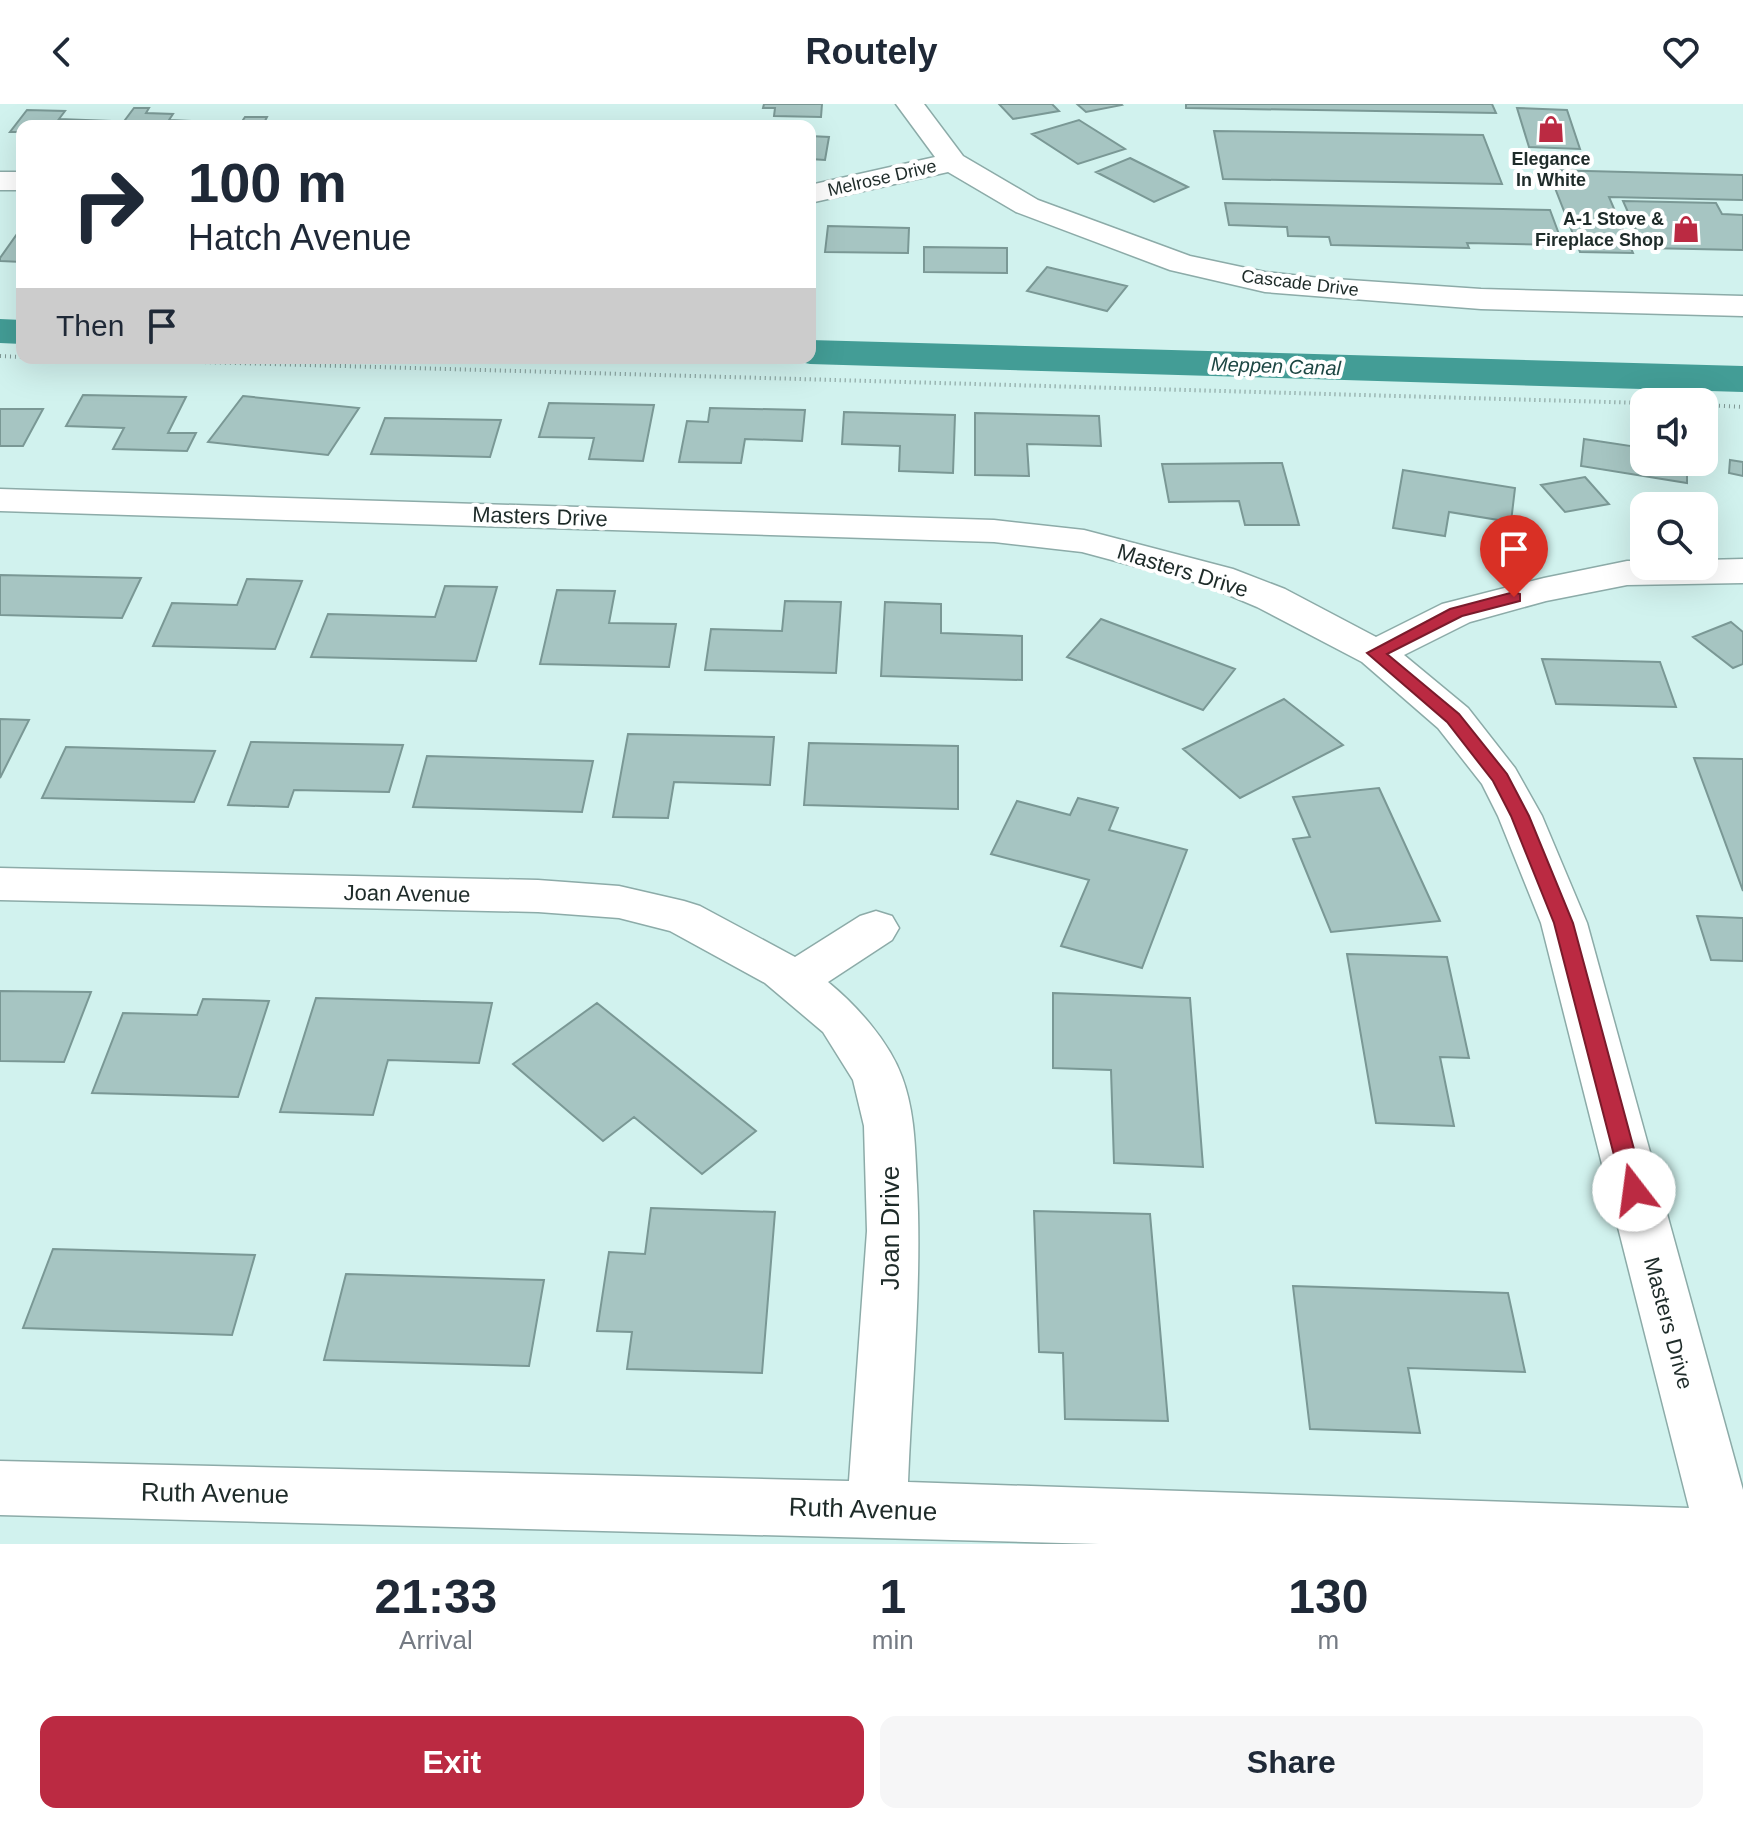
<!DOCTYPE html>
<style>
body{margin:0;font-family:Arial,sans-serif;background:#f6f6f7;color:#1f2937;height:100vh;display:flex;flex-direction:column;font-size:30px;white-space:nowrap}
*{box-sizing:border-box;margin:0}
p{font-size:26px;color:#747a83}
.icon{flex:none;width:44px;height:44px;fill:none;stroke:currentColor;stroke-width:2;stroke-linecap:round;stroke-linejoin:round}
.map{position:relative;height:1440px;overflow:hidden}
.drawer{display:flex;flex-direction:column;background:#fff;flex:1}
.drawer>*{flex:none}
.top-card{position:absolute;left:16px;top:16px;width:800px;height:244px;border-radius:16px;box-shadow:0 8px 32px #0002;background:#fff;color:#1f2937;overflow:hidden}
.buttons{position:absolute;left:1630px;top:284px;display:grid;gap:16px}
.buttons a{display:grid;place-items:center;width:88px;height:88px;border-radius:16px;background:#fff;box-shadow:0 8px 32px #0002;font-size:40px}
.pin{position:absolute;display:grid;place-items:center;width:68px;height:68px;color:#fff;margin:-82px -34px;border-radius:50% 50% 50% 0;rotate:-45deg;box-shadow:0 0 8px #0007}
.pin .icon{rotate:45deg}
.me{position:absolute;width:88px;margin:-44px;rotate:345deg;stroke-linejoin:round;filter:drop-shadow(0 0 6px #0008)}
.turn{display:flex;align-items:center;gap:28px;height:168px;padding:0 40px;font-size:36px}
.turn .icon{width:104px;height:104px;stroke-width:2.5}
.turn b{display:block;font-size:56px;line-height:68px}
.then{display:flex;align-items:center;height:76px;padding:0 40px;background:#0003;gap:16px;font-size:30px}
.eta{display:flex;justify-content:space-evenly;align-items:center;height:136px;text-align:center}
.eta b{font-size:48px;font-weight:600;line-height:56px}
.primary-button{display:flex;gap:16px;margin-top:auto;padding:16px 40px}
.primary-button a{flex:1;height:92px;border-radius:16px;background:#bb2a42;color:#fff;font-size:32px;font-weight:600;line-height:92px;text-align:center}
.primary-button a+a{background:#f6f6f7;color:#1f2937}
header{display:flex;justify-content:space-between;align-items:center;height:104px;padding:0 40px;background:#fff;font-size:36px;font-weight:600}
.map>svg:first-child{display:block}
</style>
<header><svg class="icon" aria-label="back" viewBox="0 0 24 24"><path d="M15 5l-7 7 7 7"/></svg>Routely<svg class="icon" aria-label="heart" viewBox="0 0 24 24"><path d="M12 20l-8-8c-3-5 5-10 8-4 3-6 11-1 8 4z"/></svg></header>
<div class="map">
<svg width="1743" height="1440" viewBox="0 0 1743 1440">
<rect width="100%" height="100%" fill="#d1f2ee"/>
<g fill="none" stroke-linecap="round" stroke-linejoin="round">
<path fill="#439d96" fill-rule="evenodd" d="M0,215L22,216V240L0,239Z
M810,236L1743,262V288L810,260L795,257L793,254H810Z"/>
</g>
<path fill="#a6c5c2" stroke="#7a9895" stroke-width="2" d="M764,0H822L821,13L774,12L775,4H763Z
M999,0H1052L1059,7L1013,15Z
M1077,0H1121L1122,1L1086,8Z
M1186,0H1492L1496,9L1186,4Z
M134,4H149L146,9L173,10L169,16L212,18L209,22L122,20Z
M1517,4L1567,6L1580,45L1529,43Z
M27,6L65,7L59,15L110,17L106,22H22L19,28H10Z
M245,13H267L263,21L313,22H239Z
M1079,16L1125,45L1078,60L1032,30Z
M1214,27L1483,31L1502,80L1223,75Z
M810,32L829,33L825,56L810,55Z
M1130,54L1188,83L1154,98L1096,68Z
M1548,66L1743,71V96L1609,93L1633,149L1580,148Z
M1623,97L1716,99L1722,110L1743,111V146L1644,144Z
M1225,99L1550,106L1563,141L1467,139L1469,144L1331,141L1329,133L1288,132L1287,123L1229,121Z
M828,122L909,124L908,149L825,148Z
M22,123V158L0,157V154Z
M924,143L1007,144V169L924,168Z
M1047,163L1127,182L1107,207L1027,187Z
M83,291L186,293L168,329H196L187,347L113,345L124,324L66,322Z
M243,292L359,304L328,351L208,338Z
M549,299L654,301L643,357L589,355L594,334L539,333Z
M710,304L805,306L802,337L745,335L741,359L679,358L687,317L708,318Z
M0,305H43L23,342H0Z
M844,308L955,311L953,369L899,367L900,342L842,340Z
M975,309L1099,312L1101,342L1027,340L1029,372L975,371Z
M385,314L501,316L490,353L371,350Z
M1584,335L1644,344V358H1687V379L1581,362Z
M1730,356L1743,358V372L1729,369Z
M1282,359L1299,421H1245L1239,397L1169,398L1162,360Z
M1403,366L1515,384L1511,418L1449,408L1445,432L1393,424Z
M1585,373L1609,400L1565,408L1541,381Z
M0,471L141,474L122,514L0,511Z
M247,475L302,477L275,545L153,542L172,499L237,501Z
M445,482L497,483L476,557L311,553L328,510L435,513Z
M557,486L615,487L609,519L676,520L669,563L540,560Z
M785,497L841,498L836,569L705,566L711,525L782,527Z
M885,498L941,500V529L1022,532V576L881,572Z
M1101,515L1235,565L1203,606L1067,553Z
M1731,518L1743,528V560L1733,564L1693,533Z
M1542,555L1660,558L1676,603L1556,600Z
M1284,595L1343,641L1240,694L1183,645Z
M0,615L29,616L0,674Z
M628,630L774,633L770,681L674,678L668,714L613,713Z
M251,638L403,641L389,688L294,686L288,703L228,701Z
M809,639L958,642V705L804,701Z
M66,643L215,647L194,698L42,694Z
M427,652L593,657L582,708L413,703Z
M1694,654L1743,655V787Z
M1379,684L1440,817L1331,828L1293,735L1310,733L1293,693Z
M1078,694L1118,704L1109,726L1187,746L1142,864L1061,842L1089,776L991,750L1017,697L1070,711Z
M1697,812L1743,814V857L1711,856Z
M1347,850L1447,853L1469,954L1440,953L1454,1022L1376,1019Z
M0,887L91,888L64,958L0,957Z
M1053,889L1190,894L1203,1063L1114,1059L1111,966L1053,964Z
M316,894L492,899L479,959L388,956L373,1011L280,1008Z
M203,895L269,897L238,993L92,989L123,909L197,911Z
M597,899L756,1027L702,1070L634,1013L603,1037L513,960Z
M651,1104L775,1108L762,1269L627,1265L632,1228L597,1227L609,1148L645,1150Z
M1034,1107L1150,1110L1168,1317L1065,1315L1063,1249L1039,1248Z
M53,1145L255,1151L232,1231L23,1224Z
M346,1170L544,1176L529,1262L324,1256Z
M1293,1182L1508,1189L1525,1268L1408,1264L1420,1329L1310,1325Z"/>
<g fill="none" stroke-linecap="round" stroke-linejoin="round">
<g stroke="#8caba8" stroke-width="3">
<path id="street" d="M896,0H924L963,52L1038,96L1190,152L1265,168L1320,174L1481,185L1743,192V212L1481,205L1265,188L1170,166L1016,108L948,68L810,99V81L935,53Z
M0,68H22V86H0Z
M0,385L994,416L1084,426L1233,465L1285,485L1376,533L1442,500L1544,474L1627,457H1644V462H1704V456L1743,455V479L1627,481L1546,497L1470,518L1404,551L1468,604L1515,664L1542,712L1587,819L1743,1386V1440H1099L0,1411V1357L849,1377L867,1127L864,1022L853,976L823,928L765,879L670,827L619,814L538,808L0,796V764L538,776L619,782L684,797L700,802L795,853L860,812L876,807L892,812L899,824L892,836L828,878C856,901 889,937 902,973C915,1008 915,1044 917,1081C922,1180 912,1280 908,1378L1689,1404L1541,819L1498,712L1482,680L1438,624L1362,558L1257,503L1205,481L1082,448L994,438L0,407Z"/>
</g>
<path stroke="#7f9794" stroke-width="4" stroke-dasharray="1 4" stroke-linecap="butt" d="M0,252L22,253
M60,254L1644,299
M1704,301L1743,303"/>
<use href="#street" fill="#fff" fill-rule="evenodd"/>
</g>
<path fill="#bb2a42" stroke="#7a1b2b" stroke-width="2" d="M1514,488L1520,490V497L1462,512L1387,550L1459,610L1507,670L1529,712L1573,819L1645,1086L1641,1092L1634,1094L1626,1092L1623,1086L1554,819L1511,712L1493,677L1447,618L1367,549L1450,505Z"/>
<defs>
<g id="shop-bare" transform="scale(2.16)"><path d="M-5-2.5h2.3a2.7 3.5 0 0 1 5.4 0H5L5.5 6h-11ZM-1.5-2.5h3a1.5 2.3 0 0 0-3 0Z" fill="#bb2a42" stroke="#fff" stroke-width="2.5" paint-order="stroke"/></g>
</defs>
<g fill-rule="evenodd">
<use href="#shop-bare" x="1551" y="25"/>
<use href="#shop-bare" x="1686" y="125"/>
</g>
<g text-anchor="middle" stroke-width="8" stroke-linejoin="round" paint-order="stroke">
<g font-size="18" font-weight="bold" fill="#1e2b29" stroke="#fff">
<text x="1551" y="61">Elegance<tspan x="1551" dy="21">In White</tspan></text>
<text x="1664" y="121" text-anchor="end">A-1 Stove &amp;<tspan x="1664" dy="21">Fireplace Shop</tspan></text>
</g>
<g font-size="18" fill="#1e2b29" stroke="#fff">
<text transform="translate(882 74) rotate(-13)" y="6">Melrose Drive</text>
<text transform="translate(1300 179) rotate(7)" y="6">Cascade Drive</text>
</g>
<g font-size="20" font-style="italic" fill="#1d4643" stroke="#fff">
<text transform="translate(1276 262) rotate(2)" y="7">Meppen Canal</text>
</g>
<g font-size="22" fill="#1e2b29" stroke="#fff">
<text transform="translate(540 412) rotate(2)" y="8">Masters Drive</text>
<text transform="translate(1183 466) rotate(17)" y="8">Masters Drive</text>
<text transform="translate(407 789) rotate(1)" y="8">Joan Avenue</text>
<text transform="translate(1669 1219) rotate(75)" y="8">Masters Drive</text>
</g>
<g font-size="26" fill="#1e2b29" stroke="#fff">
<text transform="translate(890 1124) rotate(-90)" y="9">Joan Drive</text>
<text transform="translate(215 1389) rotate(1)" y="9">Ruth Avenue</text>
<text transform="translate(863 1405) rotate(2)" y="9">Ruth Avenue</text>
</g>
</g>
</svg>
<div class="buttons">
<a><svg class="icon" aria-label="sound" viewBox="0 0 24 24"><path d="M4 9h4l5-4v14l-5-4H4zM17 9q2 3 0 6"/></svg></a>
<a><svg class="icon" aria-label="search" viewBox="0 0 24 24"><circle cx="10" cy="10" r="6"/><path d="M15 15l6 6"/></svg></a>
</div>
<div class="pin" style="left:1514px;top:493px;background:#d93025"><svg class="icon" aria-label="arrive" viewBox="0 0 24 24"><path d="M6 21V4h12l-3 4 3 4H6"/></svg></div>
<svg class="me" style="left:1634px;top:1086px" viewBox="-20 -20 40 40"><circle r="19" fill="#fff"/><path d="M0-13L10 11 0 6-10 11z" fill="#bb2a42"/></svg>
<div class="top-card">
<div class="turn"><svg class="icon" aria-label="right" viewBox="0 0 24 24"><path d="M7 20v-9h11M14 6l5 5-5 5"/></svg><div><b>100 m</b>Hatch Avenue</div></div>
<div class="then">Then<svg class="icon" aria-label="arrive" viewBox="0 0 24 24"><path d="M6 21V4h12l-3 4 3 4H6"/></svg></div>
</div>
</div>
<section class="drawer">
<div class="eta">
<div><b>21:33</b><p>Arrival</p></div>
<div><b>1</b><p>min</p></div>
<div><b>130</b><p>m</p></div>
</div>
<div class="primary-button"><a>Exit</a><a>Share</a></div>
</section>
